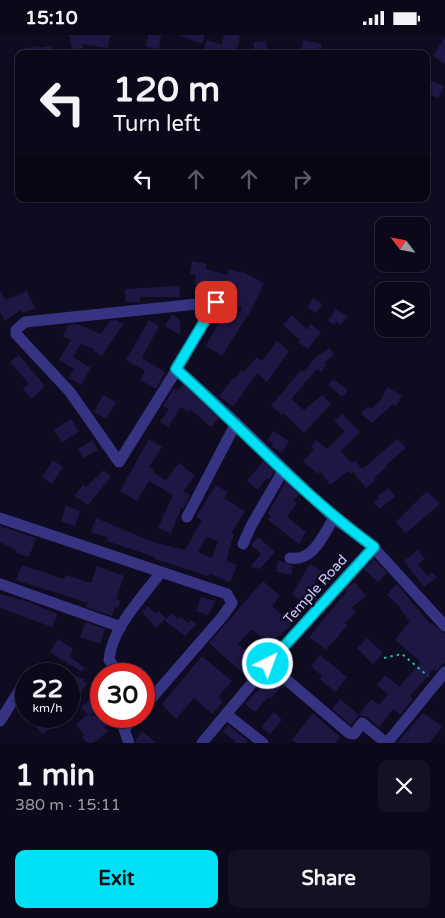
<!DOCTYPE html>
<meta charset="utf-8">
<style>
body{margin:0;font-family:"Varela Round",sans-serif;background:#141122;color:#f1f3f6;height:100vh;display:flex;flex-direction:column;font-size:19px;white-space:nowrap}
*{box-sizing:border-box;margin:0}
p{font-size:16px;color:#9a9aa2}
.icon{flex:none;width:28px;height:28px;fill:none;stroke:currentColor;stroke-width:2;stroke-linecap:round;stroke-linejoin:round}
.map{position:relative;height:708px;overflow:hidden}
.drawer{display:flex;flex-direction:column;background:#0b0819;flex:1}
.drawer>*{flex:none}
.hud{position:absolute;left:15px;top:15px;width:415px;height:152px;border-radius:10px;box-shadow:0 1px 4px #0004,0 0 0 1px #2b2938;background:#0b0819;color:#f1f3f6;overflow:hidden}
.needle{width:32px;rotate:302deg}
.tools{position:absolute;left:375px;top:182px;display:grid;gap:10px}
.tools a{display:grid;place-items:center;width:55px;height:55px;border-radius:10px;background:#0b0819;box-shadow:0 1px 4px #0004,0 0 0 1px #2b2938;font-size:25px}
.speed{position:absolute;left:15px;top:628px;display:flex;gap:10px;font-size:25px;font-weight:700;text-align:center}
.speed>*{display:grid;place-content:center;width:65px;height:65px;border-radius:50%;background:#0b0819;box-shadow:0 1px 4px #0004,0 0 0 1px #2b2938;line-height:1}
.speed small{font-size:12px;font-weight:400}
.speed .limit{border:8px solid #d22;background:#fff;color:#111}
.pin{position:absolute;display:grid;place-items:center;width:42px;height:42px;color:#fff;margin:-21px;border-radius:10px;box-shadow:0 2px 8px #0006}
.me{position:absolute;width:55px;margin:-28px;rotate:42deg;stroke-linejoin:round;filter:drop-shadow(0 0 4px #0008)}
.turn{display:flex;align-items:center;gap:18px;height:105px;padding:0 15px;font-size:22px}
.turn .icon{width:65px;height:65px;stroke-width:2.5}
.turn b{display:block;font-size:35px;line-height:42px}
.lanes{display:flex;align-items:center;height:48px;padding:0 15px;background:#0003;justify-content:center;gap:25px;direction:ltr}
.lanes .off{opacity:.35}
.round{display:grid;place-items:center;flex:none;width:52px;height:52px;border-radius:10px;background:#141122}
.headline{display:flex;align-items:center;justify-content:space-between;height:85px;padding:0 15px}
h1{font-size:30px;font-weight:700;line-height:38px}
.action{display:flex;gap:10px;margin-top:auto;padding:10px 15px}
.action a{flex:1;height:58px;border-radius:10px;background:#00e1f6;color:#111;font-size:20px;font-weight:700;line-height:58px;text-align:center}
.action a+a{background:#141122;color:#f1f3f6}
.status{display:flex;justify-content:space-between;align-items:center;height:35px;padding:0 25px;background:#0b0819;direction:ltr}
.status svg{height:14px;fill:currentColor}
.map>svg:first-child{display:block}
</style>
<div class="status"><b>15:10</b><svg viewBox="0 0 49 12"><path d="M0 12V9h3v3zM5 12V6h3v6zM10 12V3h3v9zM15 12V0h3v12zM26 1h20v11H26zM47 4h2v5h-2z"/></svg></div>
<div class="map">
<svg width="445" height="708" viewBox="0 0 445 708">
<rect width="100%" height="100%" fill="#0f0b21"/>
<path fill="#1f1743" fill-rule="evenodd" d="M69,0H110L108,13L82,9L83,13L72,15Z
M148,0H161L159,14L146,12Z
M179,0H205L202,9Z
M224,0H240L236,19H215L204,15L207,5L222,10Z
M445,2V29L433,21Z
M303,5L322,9L320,19L301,17Z
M266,6L267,17L254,18V7Z
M39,11V13L51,11L53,19H17V15Z
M432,46L444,51L438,63L426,57Z
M192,226L207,229L206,234L227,240L229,234L241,238V236L264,248L248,282L247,281L222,321L206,311L223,280L235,287L242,273L229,268L234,255L218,249L215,257L204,254L205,252L194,249L196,240L190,239Z
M179,251L180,262H140V267H126L125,254Z
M0,256L6,265L27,256L35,273L22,278L21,275L5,286L0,278Z
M313,263L322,269L316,278L307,272Z
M336,274L347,281L341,290L336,287L334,290L328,286Z
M172,279L180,285V300L165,291Z
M292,280L307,295L311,289L321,297L308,314L298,307L300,305L283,290Z
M116,285L123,289L102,321L93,316L94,314L81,309L73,322L91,333L81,350L69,343L74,334L59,325L71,305L63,301L68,290L77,289L101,299L110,286Z
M149,285L159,291L142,323L165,337L156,354L140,345L145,336L126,325Z
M277,306L289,316L267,347L257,338L233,372L219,361L233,343L235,344L241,335L244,337L257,322L262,326Z
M329,313L334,319L324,328L326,330L321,337L317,334L291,364L304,375L322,360L331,369L304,398L284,378L282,380L271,371L301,335L303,337L316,322Z
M19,320L45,351L31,364L23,354L29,349L10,327Z
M333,344L348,355L342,362L328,350Z
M183,349L219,383L211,392L190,374L188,377L181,372L168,392L160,387L169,374L163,371L174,353L178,356Z
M387,352L402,361L396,371L393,369L372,388L361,379L368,371L371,374L380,366Z
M103,360L116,367L106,384L94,377Z
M342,379L360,397L341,416L351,428L355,425L362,434L365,432L397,404L406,413L386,430L387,432L374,443L376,445L366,453L353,437L351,439L348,436L330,450L320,436L318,439L303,427L314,414L311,412L316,405L327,414L345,396L334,386Z
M71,384L79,397L62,407L54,395Z
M273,396L289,406L282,418L271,411L273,408L268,405Z
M149,404L162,412L149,432L154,435L153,437L166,445L179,428L195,441L183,456L190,460L183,474L181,473L171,498L158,493L173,460L149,446L137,466L120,456Z
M93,405L98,415L83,423L78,414Z
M53,425L63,432L52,449L42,442Z
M264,425L274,436L269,445L267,443L258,455L247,446Z
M104,435L111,442L88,470L74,461L83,450L86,452Z
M286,446L299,459L294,466L297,468L287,482L306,497L299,509L268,485L271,481L268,478Z
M216,450L228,457L224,463L245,476L231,498H234L226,526L237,530L230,547L210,539L208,541L155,524V522L107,506L108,503L104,501L91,497L96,483L156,508L185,515L202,485L196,482ZM206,502L218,506L212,523L198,517Z
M389,453L395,462L379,474L374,467L379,464L377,461Z
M427,456L440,469L406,498L396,487Z
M66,471L80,476L75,491L61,486Z
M0,491L36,503L29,522L16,518L17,516L0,507Z
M258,502L275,517L260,534L250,532L261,519L251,510Z
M418,515L425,524L418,529L427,541L432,537L437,542L424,552L404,526Z
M374,524L387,538L378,547L364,534Z
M278,525L293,531L291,540L276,537Z
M310,529L322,536L311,555L314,558L306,570L292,559Z
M22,530L64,544L66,540L91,548L97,531L124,541L116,564L121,566L118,573L115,572L112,581L86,572L88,568L16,545Z
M263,546L280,561L272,571L292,589L270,610L252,594L248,598L238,609L259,628L248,639L245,640L209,608Z
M355,547L366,561L351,573L356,577L345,588L348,590L326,615L309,602L347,556L345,554Z
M397,549L431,590L432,588L445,599V627L436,636L434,634L410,661L413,664L400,680L393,674L379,692L367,682L359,680L371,664L379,670L388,659L377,650L385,640L399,652L421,627L395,605L410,586L400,574L401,573L387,560Z
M0,559L29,567L58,579L52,592L0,573Z
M201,562L216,566L208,580L196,576Z
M148,571L156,579L158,576L166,583L156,593L142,577Z
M171,578L178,584L180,582L188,588L191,585L197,589L185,601L165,586Z
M86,587L105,594L100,609L80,602Z
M367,603L383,618L373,629L357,613Z
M58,604L73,614L70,622L85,633L82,637L50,617Z
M320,620L347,642L335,657L320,644L322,641L311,631Z
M202,621L232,646L218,662L223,667L212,679L194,663L176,684L162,669Z
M69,639L85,644L83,647L87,649L69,672Z
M271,641L282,651L270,664L268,662L255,677L245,669Z
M94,662L101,671L89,681L81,672Z
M340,664L359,680L351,690L332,674Z
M274,677L282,685L270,699L261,692Z
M313,678L340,702L336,708H296L292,705Z
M423,678L442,691L430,708H397Z
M42,681H56L50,686L54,690L43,699L34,689Z
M86,681H119L104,692L108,696L93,708H87L82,702L84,700L76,689Z
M228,690L248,706L246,708H237L223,697Z
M142,696L156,708H136V704Z"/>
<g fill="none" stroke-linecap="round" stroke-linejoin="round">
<path stroke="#27b8ad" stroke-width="2" stroke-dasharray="2.5 4" stroke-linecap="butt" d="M384,623L402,619L428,641"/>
<path stroke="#363482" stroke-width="11" d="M216,267L177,334L229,381L334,483L373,512L445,591
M177,334L119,427L70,357L16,299V295L25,287L216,267
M187,482L236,388
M0,483L161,537
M243,509L251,491L284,434
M290,523C313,527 323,500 334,483
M0,549L121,592
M268,629L349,698L354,699L362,688L385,707
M119,639L109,625C112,592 142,563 161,537L227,559L232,568L222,582L144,672
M226,679L263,708
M0,686L26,645
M129,708L124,694L136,681
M202,708L268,629L373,512
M387,708L445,637"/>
</g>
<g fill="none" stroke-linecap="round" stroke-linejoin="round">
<g stroke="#0092a0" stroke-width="12">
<path id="route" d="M216,267L176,334C242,393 302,460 374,512L268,629"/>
</g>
<use href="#route" stroke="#00e1f6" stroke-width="9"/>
</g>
<g text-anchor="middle" stroke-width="5" stroke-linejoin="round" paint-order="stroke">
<g font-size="14" fill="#d0cbff" stroke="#0f0b21">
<text transform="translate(315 554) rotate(-48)" y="5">Temple Road</text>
</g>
</g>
</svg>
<div class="tools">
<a><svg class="needle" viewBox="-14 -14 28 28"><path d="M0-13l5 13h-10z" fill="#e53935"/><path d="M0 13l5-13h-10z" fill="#9a9aa2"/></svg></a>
<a><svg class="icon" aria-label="layers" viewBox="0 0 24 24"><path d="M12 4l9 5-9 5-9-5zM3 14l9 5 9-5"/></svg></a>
</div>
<div class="speed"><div>22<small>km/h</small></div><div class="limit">30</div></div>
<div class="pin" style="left:216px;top:267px;background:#d93025"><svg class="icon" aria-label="arrive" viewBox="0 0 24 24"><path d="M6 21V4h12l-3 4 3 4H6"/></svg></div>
<svg class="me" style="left:268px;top:629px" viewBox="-20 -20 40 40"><circle r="17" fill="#00e1f6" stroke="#fff" stroke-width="3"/><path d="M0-11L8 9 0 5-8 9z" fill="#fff"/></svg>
<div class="hud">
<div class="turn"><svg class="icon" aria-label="left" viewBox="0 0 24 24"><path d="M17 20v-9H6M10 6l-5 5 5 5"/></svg><div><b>120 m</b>Turn left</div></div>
<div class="lanes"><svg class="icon" aria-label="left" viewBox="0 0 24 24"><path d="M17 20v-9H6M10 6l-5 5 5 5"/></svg><svg class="icon off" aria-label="ahead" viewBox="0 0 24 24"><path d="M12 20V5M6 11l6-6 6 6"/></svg><svg class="icon off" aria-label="ahead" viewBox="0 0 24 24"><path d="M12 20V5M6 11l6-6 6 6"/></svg><svg class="icon off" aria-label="right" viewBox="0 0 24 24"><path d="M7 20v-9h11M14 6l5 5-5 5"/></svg></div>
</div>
</div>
<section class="drawer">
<div class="headline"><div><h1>1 min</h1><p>380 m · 15:11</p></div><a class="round"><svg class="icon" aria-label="close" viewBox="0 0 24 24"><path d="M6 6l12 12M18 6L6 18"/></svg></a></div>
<div class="action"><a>Exit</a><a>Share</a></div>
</section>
